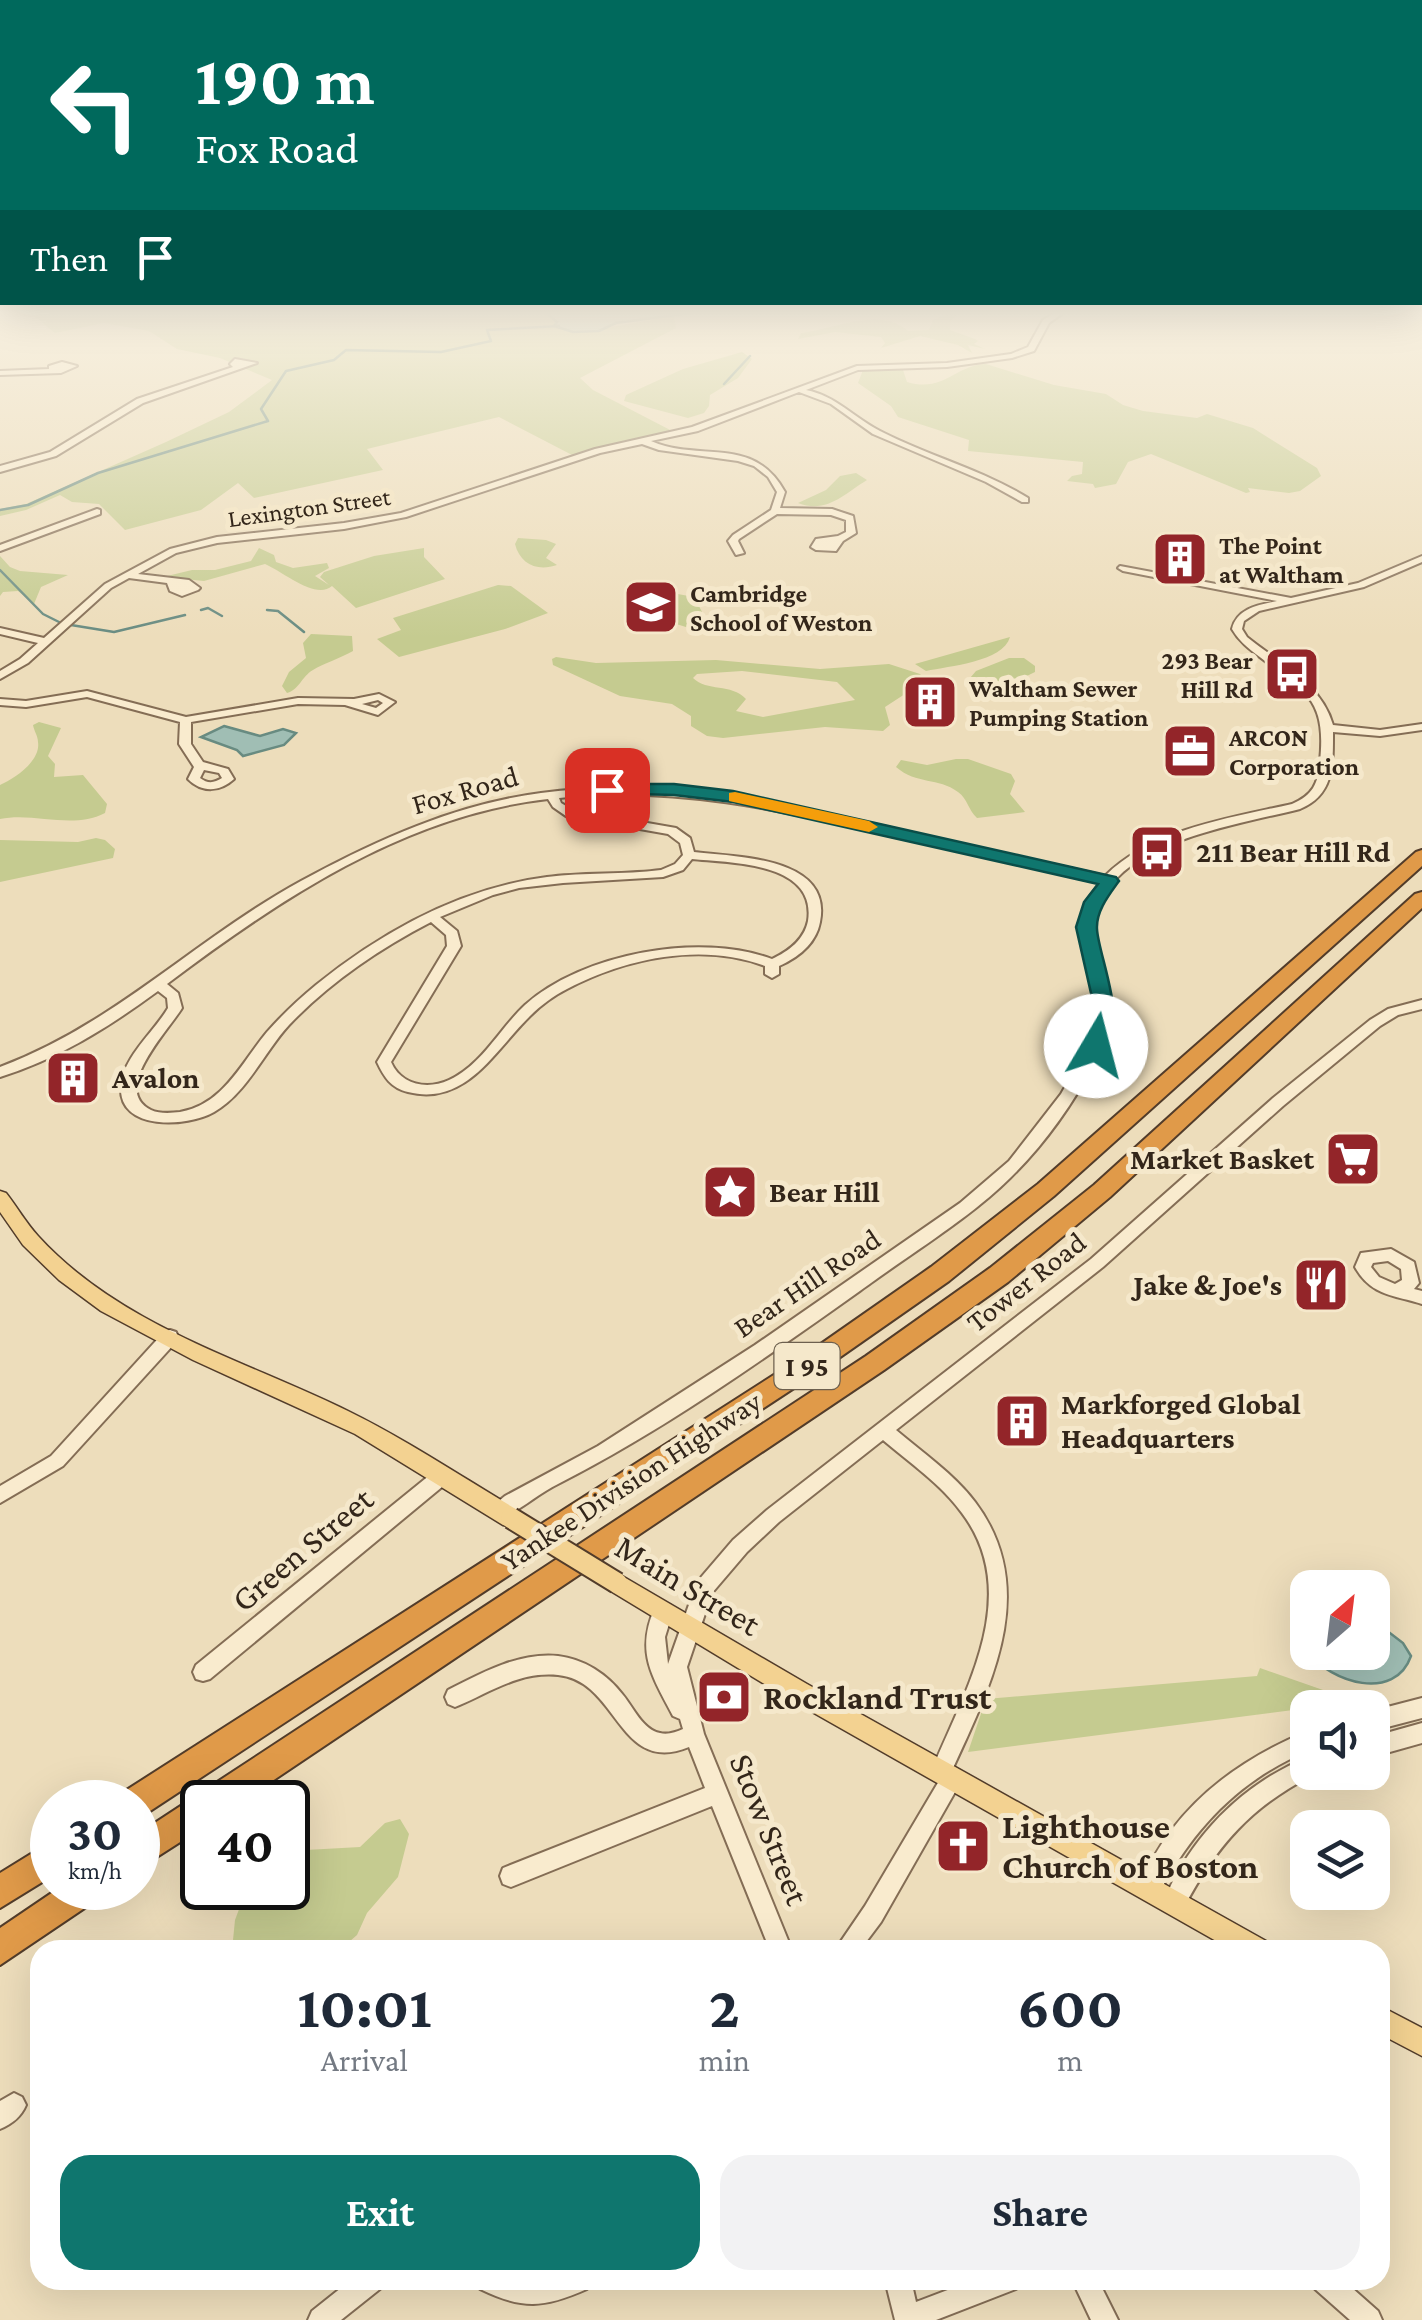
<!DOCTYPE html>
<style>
body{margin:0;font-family:"Crimson Pro",serif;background:#f2f2f3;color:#1f2937;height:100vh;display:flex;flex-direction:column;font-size:38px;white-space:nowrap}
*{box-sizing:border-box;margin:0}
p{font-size:32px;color:#747a83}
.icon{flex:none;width:55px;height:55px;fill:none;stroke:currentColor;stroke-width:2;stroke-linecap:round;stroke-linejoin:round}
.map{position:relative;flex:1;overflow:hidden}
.sheet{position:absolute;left:30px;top:1940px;width:1360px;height:350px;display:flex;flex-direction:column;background:#fff;border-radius:30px;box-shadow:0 10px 40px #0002}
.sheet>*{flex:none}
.banner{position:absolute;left:0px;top:0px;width:1422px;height:305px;box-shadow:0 10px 40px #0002;background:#00695c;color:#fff;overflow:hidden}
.needle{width:65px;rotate:28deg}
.controls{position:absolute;left:1290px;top:1570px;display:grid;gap:20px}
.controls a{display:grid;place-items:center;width:100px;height:100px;border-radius:20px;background:#fff;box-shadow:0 10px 40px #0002;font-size:50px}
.speed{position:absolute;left:30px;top:1780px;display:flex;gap:20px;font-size:50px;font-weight:700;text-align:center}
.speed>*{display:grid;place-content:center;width:130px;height:130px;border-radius:50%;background:#fff;box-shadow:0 10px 40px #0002;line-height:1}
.speed small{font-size:25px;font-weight:400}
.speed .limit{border:5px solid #111;border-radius:15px;background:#fff;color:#111}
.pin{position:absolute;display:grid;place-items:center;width:85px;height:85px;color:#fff;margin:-42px;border-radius:20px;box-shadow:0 5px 15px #0006}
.me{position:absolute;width:110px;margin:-55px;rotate:8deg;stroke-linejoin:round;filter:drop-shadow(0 0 8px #0008)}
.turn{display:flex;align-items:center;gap:35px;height:210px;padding:0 30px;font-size:45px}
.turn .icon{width:130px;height:130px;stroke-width:2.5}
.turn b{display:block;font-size:70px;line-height:85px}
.then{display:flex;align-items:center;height:95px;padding:0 30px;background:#0003;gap:20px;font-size:38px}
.eta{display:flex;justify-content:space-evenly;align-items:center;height:170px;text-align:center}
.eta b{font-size:60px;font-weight:700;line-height:70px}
.action{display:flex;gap:20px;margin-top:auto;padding:20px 30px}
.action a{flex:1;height:115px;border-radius:30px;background:#0f766e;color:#fff;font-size:40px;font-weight:700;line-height:115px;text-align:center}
.action a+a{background:#f2f2f3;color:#1f2937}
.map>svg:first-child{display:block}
</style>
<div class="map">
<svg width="1422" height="2320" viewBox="0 0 1422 2320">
<rect width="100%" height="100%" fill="#edddbb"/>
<path fill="#c5cb90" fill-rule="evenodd" d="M48,313H546L557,322L556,326L583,332L674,316L676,328L580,378L593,390L676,433L615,444L574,456L499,417L367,449L383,470L254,498L238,483L201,510L125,530L99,504L72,502L60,495L26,510L0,516V509L26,504L166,442L229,412L272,380L220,358L177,349L149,331L104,323L55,333L34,316Z
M950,313L959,314L950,321V330L975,339L978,341L974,344L985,349L968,345L972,353L958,345L920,336L881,348L885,343L881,337L835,332L798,339L801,333C836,329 879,306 908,331L929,330L933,320Z
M742,352L752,359L738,378L710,395L709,406L704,413L688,418L624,401L626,395L683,369Z
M986,364L1054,385L1106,394L1123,405L1143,411L1197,418L1207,414L1253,428L1317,468L1321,476L1300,491L1289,493L1248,488L1250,492L1246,493L1151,454L1128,462L1116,484L1095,488L1093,484L1067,481L1072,476L1082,474L1083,462L968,451L969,440L898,417L891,406L858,383L863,370H903L907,382C944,393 955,365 986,364Z
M856,473L867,480C844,494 827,514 798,503L826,490L840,476Z
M518,538L546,540L556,544L546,558L557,565C537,572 520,564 515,544Z
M259,548L274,555L276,562L293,568L327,563L329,568L315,576L329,585L320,577L324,572L374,556L424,548V557L445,579L356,608L332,586C316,600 285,573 265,564L204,581L163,577L192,570H215L251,561Z
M0,556L10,567L20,571L68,575L41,587L34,604L18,591L3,592L0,596Z
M498,585L511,586L548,613L505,629L399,657L377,639L401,630L393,618Z
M667,592L694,597L707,621L689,628L667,621L662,610L668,600L660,594Z
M311,634L352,636L353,651C341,658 322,664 313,670C301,677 300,689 287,693L282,686L289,672L306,658L303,643Z
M1010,637C1003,662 949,666 926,671L915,664Z
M556,657L596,663L716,660L820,669L889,664L920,674L930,685L921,693L907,688L905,694L885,707L890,725L883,731L825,727L723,738L707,736L691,726V716L672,704L620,696L553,665L552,659ZM742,671L837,682L855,700L763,717L736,711L746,699C731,683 707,692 693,678L697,674Z
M1009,658H1024L1035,666V672L1000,689L965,684L976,671Z
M39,722L61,728L48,756L55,764L54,777L83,775L107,804L105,813C72,830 35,812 0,819V785C14,779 41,761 38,742C38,736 34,731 33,725Z
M956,759H968L1011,774L1015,781L1010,794L1025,812L977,818C968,810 968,799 958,792C938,777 917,785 896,767L901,760L927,765Z
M96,838L105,840L115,849L113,858L0,882V840L78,842Z
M1260,1668L1366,1705L1308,1708L1307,1713L1293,1710L968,1752L986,1699L1257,1676Z
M400,1819L409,1834L398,1877L367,1913L357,1935L342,1948L232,1950L235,1920L247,1888H288V1851L360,1847L385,1823Z"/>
<path fill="#a0beb4" stroke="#688b81" stroke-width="2.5" d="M546,313L566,314L691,313L616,323L599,331L573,332L554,326L557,322Z
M224,726L260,736L283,729L296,733L284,745L243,756L237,750L201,737Z
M1373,1620L1403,1643L1411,1656C1395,1702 1331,1683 1308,1652H1372Z"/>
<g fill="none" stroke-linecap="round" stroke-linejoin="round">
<path stroke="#688b81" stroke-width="2.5" d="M724,384L750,356
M0,510L28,505L98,473L268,421L261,409L286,371L334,360L346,350L441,352L491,341L487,330L559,326
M0,570L43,614L61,623
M201,610L208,608L222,616
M267,610L278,611L304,632
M71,625L114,632L185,615"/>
<g stroke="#846d55" stroke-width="4">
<path id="minor" d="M1055,313H1063L1049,323L1034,351L1012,358L947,367L858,370L806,390C836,396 853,417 880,431C928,456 981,469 1028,498V502H1022L986,482L873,434L831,404L799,392L698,431L651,441C701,463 753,434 785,492L780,508L832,509L853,516L856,533L843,541L836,551L816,550L811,547L816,539L838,536L846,532V520L831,515L777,514L739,539L738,541L744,553L736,555L728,541L733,535L771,510L777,492L768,477L754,466L738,461L659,450L642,444L600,453L406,517L344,529L217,543L176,553L138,574L189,580L200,588L198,590L182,596L170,591L167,583L129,578L111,588L28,663L0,679V671L20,659L38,643L0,634V628L44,638L105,584L170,549L217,537L344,523L401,513L595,449L692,427L857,366L947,363L1011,354L1028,347L1043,320Z
M235,359L257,363L143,403L56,456L0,472V466L50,452L137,399L233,367L230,364Z
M62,362L77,366L61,373L0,375V371L49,369V366Z
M97,509L100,510V514L0,551V545Z
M1422,556V562L1364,587L1259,611L1244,621L1242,629L1247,637C1279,663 1321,683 1333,725L1380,730L1422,724V730L1380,736L1333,732C1333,765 1334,795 1300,809C1248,822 1155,837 1117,878C1067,931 1110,957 1111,1012C1111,1029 1103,1047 1095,1062C1073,1104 1044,1145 1010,1178C972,1216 915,1251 871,1283C771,1354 668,1428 558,1484C539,1493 518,1512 500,1519L494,1517L491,1511L494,1505L505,1496L598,1446L755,1345L960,1203L1009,1161L1061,1094L1091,1041L1096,1024V1000L1083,952L1080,928L1088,899L1100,883C1030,867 961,851 891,836C781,810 672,785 559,798L561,803L573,810L676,828L690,838L694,852C737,857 833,857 820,922C816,944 797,958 779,966V974L772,978L765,974V966C702,942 626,958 567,989C553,996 540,1006 530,1016C495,1050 466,1107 408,1092C391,1088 384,1077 377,1062L447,946L446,935L431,922C379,949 329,983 289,1025C264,1052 247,1093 214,1112C188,1127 118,1132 121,1086C123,1057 154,1032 168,1008L167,998L158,991C109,1027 58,1059 0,1077V1067C115,1024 195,939 301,881C376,840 456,804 541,793C660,777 775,802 891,828C962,845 1034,860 1105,876C1152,829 1230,818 1292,804C1313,795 1318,784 1320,762C1326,704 1310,693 1265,661C1252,651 1240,643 1232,629C1237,608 1259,605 1277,601L1123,571L1118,568L1120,566L1291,598L1358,583ZM548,799L553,807L566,816L668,834L680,843L683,855L675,864L661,870C623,875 585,872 547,877C461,888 383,931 316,985C299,999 282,1015 267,1032C242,1062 223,1105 180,1112C171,1113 160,1114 151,1110C110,1090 168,1031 182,1008L178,993L167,984C278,900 405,815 548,799ZM692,859C731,863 817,862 808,921C804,940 789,951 772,959C700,932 583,953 525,1005C500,1028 482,1065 449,1080C427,1090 401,1085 391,1062L461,946L457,931L440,917L493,895L519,888L563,883L663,877L683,870Z
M87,691L186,717L298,698L354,699L379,694L395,702L378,715L345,705L298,704L191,722V744L203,762L228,769L234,779C220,792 202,793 188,779L194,767L179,744L180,722L87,697L26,707L0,705V699L26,701ZM378,700L383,703L376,708L362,704ZM204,770L219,773L222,778C214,783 208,784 200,778Z
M1422,1000V1009L1398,1015L1380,1026L1283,1106L1103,1267L896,1430C923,1453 954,1474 975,1502C1040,1588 992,1683 953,1768L959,1771L962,1778L959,1785L881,1922L860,1950H835L865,1906L939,1781L934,1779L931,1772C964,1692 1024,1595 962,1513C941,1484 910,1463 883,1440L779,1522L747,1552L712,1593L687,1667L704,1734L792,1950H770L712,1806L511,1887L503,1884L500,1876L503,1868L705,1788L689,1747C618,1776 619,1681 558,1675C519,1671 489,1693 455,1707L448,1704L445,1697L448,1690C481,1673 519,1652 558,1656C584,1659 607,1674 623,1695C633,1707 643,1730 660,1733C668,1735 676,1732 683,1729L680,1719L673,1716C651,1674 635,1651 656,1605L663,1602L670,1605L673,1611L665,1637L668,1664L697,1582L733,1540L767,1510L1091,1259L1273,1098L1370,1020L1388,1009Z
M1391,1249L1414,1262L1419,1283L1414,1289L1422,1291V1304C1394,1295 1371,1296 1355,1267L1361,1253ZM1388,1261L1401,1269L1402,1280L1395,1284L1379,1277L1371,1267L1373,1263Z
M170,1330L176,1332L178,1337L176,1342L63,1466L0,1503V1486L51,1456L164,1332Z
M442,1468L448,1470L451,1476L448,1482L210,1679L203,1681L196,1679L193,1672L196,1665L436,1470Z
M1422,1698V1718L1372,1731V1711Z
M1422,1723V1743L1372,1757V1737Z
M1308,1731V1751C1238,1780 1191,1831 1157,1897L1149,1900L1141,1897L1138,1889C1170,1811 1232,1762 1308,1731Z
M1308,1757V1772H1316L1315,1774C1251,1806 1215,1847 1182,1911L1174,1914L1166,1911L1163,1903C1190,1837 1242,1784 1308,1757Z
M14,2093L22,2097L26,2105C21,2117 12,2124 0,2129V2101Z
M351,2280H384L380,2289L341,2320H308L312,2311Z
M476,2280H591L587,2289C544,2308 523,2310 480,2289Z
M885,2280H911L916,2302L974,2280H1020L1016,2289L936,2320H895Z
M1072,2280H1098L1118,2320H1091Z
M1311,2280H1343L1378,2311L1382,2320H1350L1315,2289Z"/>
</g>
<g stroke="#523c2a" stroke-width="3">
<path id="major" d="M0,1191L6,1193C17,1207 26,1223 38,1236C120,1326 242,1359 348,1411C407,1440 462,1477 519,1511L522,1518L519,1525L511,1527L503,1525L355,1434L193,1360L101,1311L59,1280L23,1245L0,1212Z
M617,1573L807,1684L1266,1941L1270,1950H1232L791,1700L609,1590L606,1583L609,1576Z
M1380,2006L1422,2028V2056L1380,2034Z"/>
</g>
<g stroke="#523c2a" stroke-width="4">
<path id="highway" d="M1422,850V866L1054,1196L949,1281L823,1369L147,1813L138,1817V1802H121L125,1791L805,1355L931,1267L1038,1184L1416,852Z
M1422,892V908L1110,1197L1008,1282L884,1370L241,1802H202V1828L138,1869V1834L866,1356L990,1268L1094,1185L1415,894Z
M52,1841V1876L0,1908V1873Z
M59,1888H103L98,1899L0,1965V1928Z"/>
</g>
<use href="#minor" fill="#f9ebce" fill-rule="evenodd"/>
<use href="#major" fill="#f3d291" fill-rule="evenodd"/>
<use href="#highway" fill="#e09a49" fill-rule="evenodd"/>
<g stroke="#523c2a" stroke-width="24" stroke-linecap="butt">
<path id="major-bridge" d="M511,1518L617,1583"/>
</g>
<use href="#major-bridge" stroke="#f3d291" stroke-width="20"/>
</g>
<linearGradient id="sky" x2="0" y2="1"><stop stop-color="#8bb8d3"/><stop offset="0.49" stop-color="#f7f0e0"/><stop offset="1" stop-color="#f7f0e0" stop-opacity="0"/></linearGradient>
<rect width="1422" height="638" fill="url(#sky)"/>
<path fill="#0f766e" stroke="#0a4d48" stroke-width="2.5" d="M607,784H674L733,791L1116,877L1119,881C1109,895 1096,911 1097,929C1098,956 1136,1041 1096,1053L1085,1046L1093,1023V1002L1076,927L1084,902L1098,884L733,802L674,795L601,793V786Z"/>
<path fill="#f59e0b" d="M735,792L869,821L878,827L869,832L729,801V793Z"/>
<defs>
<g id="building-square" transform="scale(2.875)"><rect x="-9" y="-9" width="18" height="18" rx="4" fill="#932529" stroke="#f5e8cb"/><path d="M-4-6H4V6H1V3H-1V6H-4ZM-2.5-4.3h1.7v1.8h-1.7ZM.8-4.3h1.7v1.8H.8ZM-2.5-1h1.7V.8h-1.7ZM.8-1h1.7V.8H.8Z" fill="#fff"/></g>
<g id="school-square" transform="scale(2.875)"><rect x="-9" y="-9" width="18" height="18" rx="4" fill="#932529" stroke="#f5e8cb"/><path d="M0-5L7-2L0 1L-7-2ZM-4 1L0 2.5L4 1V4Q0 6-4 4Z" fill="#fff"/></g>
<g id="bus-square" transform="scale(2.875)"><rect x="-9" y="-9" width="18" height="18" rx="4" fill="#932529" stroke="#f5e8cb"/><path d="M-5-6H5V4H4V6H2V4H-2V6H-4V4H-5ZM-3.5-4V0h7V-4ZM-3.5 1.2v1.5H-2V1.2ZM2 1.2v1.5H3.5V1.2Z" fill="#fff"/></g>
<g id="office-square" transform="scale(2.875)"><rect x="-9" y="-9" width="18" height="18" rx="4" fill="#932529" stroke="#f5e8cb"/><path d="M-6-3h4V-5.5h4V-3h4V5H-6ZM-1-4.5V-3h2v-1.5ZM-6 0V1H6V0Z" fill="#fff"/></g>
<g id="supermarket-square" transform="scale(2.875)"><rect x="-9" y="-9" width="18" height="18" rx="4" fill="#932529" stroke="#f5e8cb"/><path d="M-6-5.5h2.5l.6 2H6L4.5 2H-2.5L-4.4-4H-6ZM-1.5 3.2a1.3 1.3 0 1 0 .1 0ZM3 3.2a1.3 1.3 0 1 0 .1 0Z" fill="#fff"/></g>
<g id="sight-square" transform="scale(2.875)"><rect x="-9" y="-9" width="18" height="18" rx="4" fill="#932529" stroke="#f5e8cb"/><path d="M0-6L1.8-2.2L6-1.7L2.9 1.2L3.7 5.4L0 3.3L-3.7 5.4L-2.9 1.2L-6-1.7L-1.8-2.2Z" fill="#fff"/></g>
<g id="restaurant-square" transform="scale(2.875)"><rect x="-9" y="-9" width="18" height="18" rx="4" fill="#932529" stroke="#f5e8cb"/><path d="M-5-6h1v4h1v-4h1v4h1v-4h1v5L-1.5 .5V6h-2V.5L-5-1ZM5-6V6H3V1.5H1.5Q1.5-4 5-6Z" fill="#fff"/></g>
<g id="bank-square" transform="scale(2.875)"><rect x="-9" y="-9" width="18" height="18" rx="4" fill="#932529" stroke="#f5e8cb"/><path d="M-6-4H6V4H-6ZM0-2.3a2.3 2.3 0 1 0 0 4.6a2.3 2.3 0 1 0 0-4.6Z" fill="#fff"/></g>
<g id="church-square" transform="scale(2.875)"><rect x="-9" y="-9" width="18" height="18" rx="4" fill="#932529" stroke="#f5e8cb"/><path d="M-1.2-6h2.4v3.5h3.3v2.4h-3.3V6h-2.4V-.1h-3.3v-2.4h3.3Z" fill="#fff"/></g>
</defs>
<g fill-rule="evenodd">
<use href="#building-square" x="1180" y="559"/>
<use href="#school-square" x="651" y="607"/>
<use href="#bus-square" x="1292" y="674"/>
<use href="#building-square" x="930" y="702"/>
<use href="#office-square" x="1190" y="751"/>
<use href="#bus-square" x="1157" y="852"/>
<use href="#building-square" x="73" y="1078"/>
<use href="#supermarket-square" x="1353" y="1159"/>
<use href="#sight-square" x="730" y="1192"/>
<use href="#restaurant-square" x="1321" y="1285"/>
<use href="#building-square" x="1022" y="1421"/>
<use href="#bank-square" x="724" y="1697"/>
<use href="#church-square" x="963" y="1846"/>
</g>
<g text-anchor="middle" stroke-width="10" stroke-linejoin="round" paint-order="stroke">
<g font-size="25" fill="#33261a" stroke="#f5e8cb">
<text transform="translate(309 507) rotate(-8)" y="9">Lexington Street</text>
</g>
<g font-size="25" font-weight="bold" fill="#33261a" stroke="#f5e8cb" text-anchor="start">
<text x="1219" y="554">The Point<tspan x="1219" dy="29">at Waltham</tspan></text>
<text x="690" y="602">Cambridge<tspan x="690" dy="29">School of Weston</tspan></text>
<text x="1253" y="669" text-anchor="end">293 Bear<tspan x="1253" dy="29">Hill Rd</tspan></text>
<text x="969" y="697">Waltham Sewer<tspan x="969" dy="29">Pumping Station</tspan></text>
<text x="1229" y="746">ARCON<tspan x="1229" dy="29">Corporation</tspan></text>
</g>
<rect fill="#f5e8cb" stroke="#6d604f" stroke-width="2.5" x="774.5" y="1343" width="65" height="46" rx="8"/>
<g font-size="28" font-weight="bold" fill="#33261a">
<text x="807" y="1376">I 95</text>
</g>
<g font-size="30" fill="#33261a" stroke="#f5e8cb">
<text transform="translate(465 790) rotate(-16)" y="10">Fox Road</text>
<text transform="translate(1026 1282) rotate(-38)" y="10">Tower Road</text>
<text transform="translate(807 1283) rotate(-34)" y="10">Bear Hill Road</text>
<text transform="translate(631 1481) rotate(-33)" y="10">Yankee Division Highway</text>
</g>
<g font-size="30" font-weight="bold" fill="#33261a" stroke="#f5e8cb" text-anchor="start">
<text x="1196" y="862">211 Bear Hill Rd</text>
<text x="112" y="1088">Avalon</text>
<text x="1314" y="1169" text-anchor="end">Market Basket</text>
<text x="769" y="1202">Bear Hill</text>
<text x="1282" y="1295" text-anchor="end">Jake &amp; Joe's</text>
<text x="1061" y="1414">Markforged Global<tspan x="1061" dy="34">Headquarters</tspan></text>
</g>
<g font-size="35" fill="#33261a" stroke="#f5e8cb">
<text transform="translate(302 1549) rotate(-40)" y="12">Green Street</text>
<text transform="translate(688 1585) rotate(31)" y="12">Main Street</text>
<text transform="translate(770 1829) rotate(68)" y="12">Stow Street</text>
</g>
<g font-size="35" font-weight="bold" fill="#33261a" stroke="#f5e8cb" text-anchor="start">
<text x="763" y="1709">Rockland Trust</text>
<text x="1002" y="1838">Lighthouse<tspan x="1002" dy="40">Church of Boston</tspan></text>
</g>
</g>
</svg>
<div class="controls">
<a><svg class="needle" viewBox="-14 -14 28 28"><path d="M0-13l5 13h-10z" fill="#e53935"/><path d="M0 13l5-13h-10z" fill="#747a83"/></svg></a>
<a><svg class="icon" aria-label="sound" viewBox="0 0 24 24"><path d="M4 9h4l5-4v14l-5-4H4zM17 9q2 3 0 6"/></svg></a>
<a><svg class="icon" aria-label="layers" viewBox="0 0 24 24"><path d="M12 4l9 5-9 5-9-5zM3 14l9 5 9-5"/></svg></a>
</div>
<div class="speed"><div>30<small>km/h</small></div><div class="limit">40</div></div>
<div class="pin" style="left:607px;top:790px;background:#d93025"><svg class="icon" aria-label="arrive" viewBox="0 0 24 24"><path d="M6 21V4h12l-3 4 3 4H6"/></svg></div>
<svg class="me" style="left:1096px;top:1046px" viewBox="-20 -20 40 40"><circle r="19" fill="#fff"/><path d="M0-13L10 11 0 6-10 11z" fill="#0f766e"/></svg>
<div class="banner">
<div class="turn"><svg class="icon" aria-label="left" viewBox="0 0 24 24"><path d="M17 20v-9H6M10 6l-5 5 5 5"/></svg><div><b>190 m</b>Fox Road</div></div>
<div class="then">Then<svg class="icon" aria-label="arrive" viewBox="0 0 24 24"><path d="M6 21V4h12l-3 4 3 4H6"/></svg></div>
</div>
<section class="sheet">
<div class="eta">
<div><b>10:01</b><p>Arrival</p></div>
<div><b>2</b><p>min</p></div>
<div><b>600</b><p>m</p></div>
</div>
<div class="action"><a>Exit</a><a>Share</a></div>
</section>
</div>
